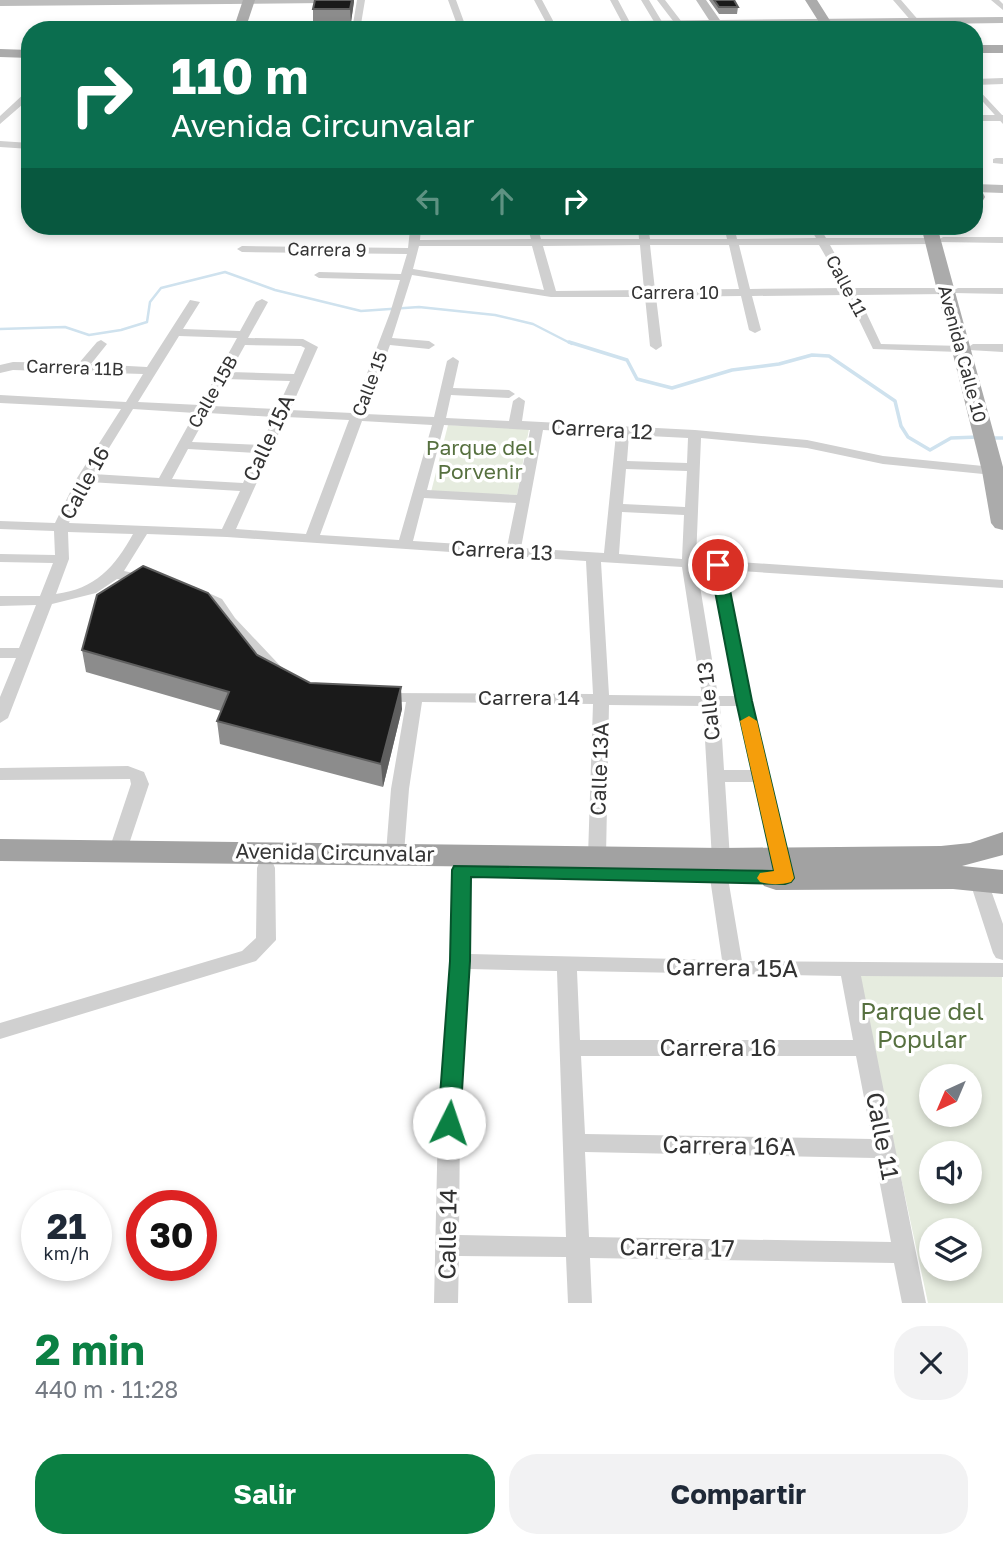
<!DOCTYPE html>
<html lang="es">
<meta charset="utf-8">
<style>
body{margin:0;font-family:"Golos Text",sans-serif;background:#f2f2f3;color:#1f2937;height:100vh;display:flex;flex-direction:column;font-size:26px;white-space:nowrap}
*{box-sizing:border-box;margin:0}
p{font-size:23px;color:#747a83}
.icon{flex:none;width:38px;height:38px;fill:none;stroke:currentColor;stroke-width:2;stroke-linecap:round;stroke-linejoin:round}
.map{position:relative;height:1303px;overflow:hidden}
.drawer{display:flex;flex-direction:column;background:#fff;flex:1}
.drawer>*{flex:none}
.hud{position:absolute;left:21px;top:21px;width:962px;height:214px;border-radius:28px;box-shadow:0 4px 10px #0003;background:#0b6e4f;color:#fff;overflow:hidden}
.needle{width:46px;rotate:224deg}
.controls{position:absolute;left:919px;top:1064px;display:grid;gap:14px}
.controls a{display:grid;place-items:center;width:63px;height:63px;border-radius:50%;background:#fff;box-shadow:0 4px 10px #0003;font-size:35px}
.speed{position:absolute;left:21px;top:1190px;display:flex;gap:14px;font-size:35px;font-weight:700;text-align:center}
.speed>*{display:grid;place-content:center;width:91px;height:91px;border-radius:50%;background:#fff;box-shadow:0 4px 10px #0003;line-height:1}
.speed small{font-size:18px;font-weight:400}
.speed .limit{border:10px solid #d22;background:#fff;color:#111}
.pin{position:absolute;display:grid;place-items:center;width:60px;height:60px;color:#fff;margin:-30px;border:4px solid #fff;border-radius:50%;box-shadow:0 2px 7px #0007}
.me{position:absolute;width:77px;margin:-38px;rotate:4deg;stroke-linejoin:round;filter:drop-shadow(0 0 5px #0008)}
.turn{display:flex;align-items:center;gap:24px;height:147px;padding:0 35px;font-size:32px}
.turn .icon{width:91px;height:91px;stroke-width:2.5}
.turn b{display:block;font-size:49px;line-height:60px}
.lanes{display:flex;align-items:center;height:66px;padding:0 35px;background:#0003;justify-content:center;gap:35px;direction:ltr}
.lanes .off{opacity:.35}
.round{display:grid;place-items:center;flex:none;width:74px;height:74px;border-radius:28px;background:#f2f2f3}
.head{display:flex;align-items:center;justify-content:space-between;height:119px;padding:0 35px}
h1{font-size:42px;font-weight:700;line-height:52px;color:#0b8043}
.button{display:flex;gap:14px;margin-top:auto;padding:14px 35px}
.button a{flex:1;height:80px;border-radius:28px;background:#0b8043;color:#fff;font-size:28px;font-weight:700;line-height:80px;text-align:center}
.button a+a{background:#f2f2f3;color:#1f2937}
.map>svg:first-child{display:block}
</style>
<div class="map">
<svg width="1003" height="1303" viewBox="0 0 1003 1303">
<rect width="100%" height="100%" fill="#fff"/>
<path fill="#e6ecdf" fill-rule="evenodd" d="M448,425L529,429L517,495L431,492Z
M857,973L1002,974L1003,1303H928ZM931,1076H970V1115H931ZM931,1153H970V1192H931ZM931,1230H970V1269H931Z"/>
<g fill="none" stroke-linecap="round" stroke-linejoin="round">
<path stroke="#cfe2ee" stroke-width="2.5" d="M0,329L65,327L89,335L121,330L147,322L150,302L161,288L225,272L275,290L361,311L419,307L495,315L533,324L572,344"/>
<path stroke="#cfe2ee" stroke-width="3.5" d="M569,342L627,360L637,379L672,388L732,370L779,364L812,355L829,356L895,401L901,426L908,437L930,450L951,438L978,437
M990,438H1003"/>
<path fill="#d0d0d0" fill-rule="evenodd" d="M357,0H365L360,30H352Z
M448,0H456L467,30H459Z
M534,0H542L558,30H550Z
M610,0H618L634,30H626Z
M641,0H649L667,30H659Z
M657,0H665L688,30H680Z
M893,0H901L927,30H919Z
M991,0H999L1003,4V10Z
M975,86L1003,116V124L975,93Z
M27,91H30V98L0,124V116Z
M0,141L30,143V149L0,147Z
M996,158H1003V164L993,163V159Z
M266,226H421L420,240L531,239L527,226H537L541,239H639L638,226H648L650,239H727L724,226H734L737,239L816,238L809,226H819L826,238H933L938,241L933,244L830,245L854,288H945L951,291L945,294L858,295L881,344L963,346L965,348L959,352L873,349L847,295L752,296L761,330L755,333L749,330L741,296L656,297L662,346L656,350L650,346L645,297H551L412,275L392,338L429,341L435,345L429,349L390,345L365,414L434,417L447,361L453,357L459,361L453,388L509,390L515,394L509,398L451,395L446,418L509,421L513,401L519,397L525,401L522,421L695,430L807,440L883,456L993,467L1000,471L993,475L883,464L807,448L701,438L696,559L1003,580V588L725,570L752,701L792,868L790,873H776L774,868L754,782H725L730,859L728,878L742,961L1003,963V977L861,976L926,1303H902L894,1263L590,1258L592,1303H568L566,1257L459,1256L458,1303H434L438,1123L450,961L452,870L454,865H468L470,870V954L722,960L710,878L712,859L703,706L609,705L606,856L604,860H590L588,856L593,704L422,702L409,789L404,853L402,857H388L386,853L391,789L406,702L376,701L374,697L376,693L593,694L586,561L227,537L147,534L124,571L152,577L154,580L152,583L117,579L96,593L52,604L8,718L0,723V697L16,658H0V648H19L36,605L0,606V596H40L53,563L0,562V554L55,555L54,531L0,529V521L55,523L77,478L121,409L0,403V395L126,402L143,374L13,370L0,373V365L13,362L79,363L97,342L101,340L107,344L91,364L147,367L190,300L200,302L183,329L240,331L256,302L262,299L268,302L248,338L303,339L318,347L290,410L352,413L390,313L400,280L319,278L314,275L319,272L401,274L407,254L242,252L237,249L242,246L408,248L410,230L271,229ZM640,245L644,290L556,291L543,246ZM650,245H729L739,289L655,290ZM739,245H819L844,288L750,289ZM419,246H532L544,290L413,269ZM179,336L237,338L200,405L138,402ZM245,345L301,346L305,348L294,374L230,372ZM226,379L290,381L277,409L212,406ZM133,409L195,413L159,478L93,474ZM208,413L274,417L261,445L192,442ZM286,417L349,420L306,534L236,529ZM362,421L432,425L399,540L320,535ZM444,425L530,430L517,495L427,490ZM543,430L616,434L604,553L521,548ZM629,435L688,438L687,463L627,461ZM188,449L257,453L243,483L172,479ZM626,469L687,471L685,507L623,504ZM89,482L240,491L222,529L69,523ZM424,498L516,503L507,547L413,541ZM622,512L684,515L682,559L619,554ZM68,532L133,534C115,567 95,589 56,594L69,559ZM601,562L682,567L702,696L609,695ZM697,568L710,569L735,696H718ZM720,706H737L752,770H724ZM469,969L557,971L566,1237L459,1235L460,1123ZM577,971L841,976L853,1040H580ZM581,1056H856L872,1139L585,1134ZM585,1152L875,1158L891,1242L589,1237Z
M943,237H1003V243L939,242L938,240Z
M958,288H1003V294L954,293L952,291Z
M973,344H1003V352L969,350L967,348Z
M193,586L222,599L235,618L286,672L288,675L286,678H274L225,624L212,605L188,593L186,590L188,587Z
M128,766L144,772L149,784L127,850L124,854H112L109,850L131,784L130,779L0,780V768Z
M266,862L273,863L275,868L276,940L256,961L0,1039V1023L242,951L256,938L257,868L259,863Z
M978,872L985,874L987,879L1003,924V960L996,958L993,953L969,879L971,874Z"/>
<path fill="#d0d0d0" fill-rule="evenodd" d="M1003,78V84L975,85V79Z
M975,115H1003V121H975Z"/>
<path fill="#bdbdbd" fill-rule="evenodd" d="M0,0H330L325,3L0,6Z
M696,0H706L720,20L1003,17V23L724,27L726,30H715L713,27L244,29L249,26L709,20Z
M975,184L1003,185V193L975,192Z"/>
<path fill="#ababab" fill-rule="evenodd" d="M243,0H255L245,30H233Z
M805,0H817L836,30H824Z
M975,45H1003V53H975Z
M0,49L30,50V58L0,57Z
M975,187L981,189L985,197L981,204L975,206Z
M921,226H937L1003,467V530L995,528L991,523L982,471Z"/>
<path fill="#a2a2a2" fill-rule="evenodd" d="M1003,832V855L962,866L1003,870V894L953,889L776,890L764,886L759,878L764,870L0,861V839L721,848L941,846L970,843Z"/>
</g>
<path fill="#8c8c8c" d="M315,0H354L351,22L313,23V9Z
M709,0H734L738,7L737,14H719Z
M82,650L257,655L310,683L402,709L383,787L220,744L217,721L221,711L86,672Z"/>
<path fill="#5f5f5f" d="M352,0H354V2L351,22L350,9Z
M401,687L402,709L383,787L381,764Z"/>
<path fill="#1a1a1a" stroke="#5f5f5f" stroke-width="2" d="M315,0H352L350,9H313Z
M714,0H734L738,7H719Z
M143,566L208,593L257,655L310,683L401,687L381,764L217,721L229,692L82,650L97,595Z"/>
<path fill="#0b8043" stroke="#07532c" stroke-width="2" d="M718,561L725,565L752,701L794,878L791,882L785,884L471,877L470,961L460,1123L457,1129L449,1132L442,1129L438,1123L450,961L452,870L454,866L774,871L736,701L710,565Z"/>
<path fill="#f59e0b" d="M749,716L757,721L794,878L791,882C781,885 770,885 760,882L757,878L760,873L774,871L740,721Z"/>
<g text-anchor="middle" stroke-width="7" stroke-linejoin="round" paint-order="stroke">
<g font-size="18" fill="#333" stroke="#fff">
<text transform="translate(327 250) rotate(1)" y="6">Carrera 9</text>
<text transform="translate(846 286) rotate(62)" y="6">Calle 11</text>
<text x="675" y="299">Carrera 10</text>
<text transform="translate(962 354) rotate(75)" y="6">Avenida Calle 10</text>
<text transform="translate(75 368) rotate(2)" y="6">Carrera 11B</text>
<text transform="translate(370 384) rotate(-69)" y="6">Calle 15</text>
<text transform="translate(213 392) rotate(-60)" y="6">Calle 15B</text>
</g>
<g font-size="21" fill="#333" stroke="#fff">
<text transform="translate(602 430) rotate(3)" y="7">Carrera 12</text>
<text transform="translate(269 438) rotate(-65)" y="7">Calle 15A</text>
<text transform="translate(85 483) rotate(-61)" y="7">Calle 16</text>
<text transform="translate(502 551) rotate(3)" y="7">Carrera 13</text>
<text x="529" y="705">Carrera 14</text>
<text transform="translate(709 701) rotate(-96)" y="7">Calle 13</text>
<text transform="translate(600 769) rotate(-88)" y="7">Calle 13A</text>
<text transform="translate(335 853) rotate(1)" y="7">Avenida Circunvalar</text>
</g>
<g font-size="21" fill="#56703f" stroke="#fff">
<text x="480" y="455">Parque del<tspan x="480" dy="24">Porvenir</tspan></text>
</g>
<g font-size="24" fill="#333" stroke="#fff">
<text transform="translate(732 968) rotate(1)" y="8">Carrera 15A</text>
<text x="718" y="1056">Carrera 16</text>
<text transform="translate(882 1136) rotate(79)" y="8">Calle 11</text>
<text transform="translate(729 1146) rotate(1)" y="8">Carrera 16A</text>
<text transform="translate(448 1234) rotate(-89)" y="8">Calle 14</text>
<text transform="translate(677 1248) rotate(1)" y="8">Carrera 17</text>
</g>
<g font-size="24" fill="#56703f" stroke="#fff">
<text x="922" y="1020">Parque del<tspan x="922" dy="28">Popular</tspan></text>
</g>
</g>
</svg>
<div class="controls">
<a><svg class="needle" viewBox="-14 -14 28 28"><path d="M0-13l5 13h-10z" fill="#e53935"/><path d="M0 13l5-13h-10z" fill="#747a83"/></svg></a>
<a><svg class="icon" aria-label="sound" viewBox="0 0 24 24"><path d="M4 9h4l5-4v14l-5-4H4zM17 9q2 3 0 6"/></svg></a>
<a><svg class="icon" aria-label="layers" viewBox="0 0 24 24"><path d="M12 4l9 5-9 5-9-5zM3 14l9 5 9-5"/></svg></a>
</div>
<div class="speed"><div>21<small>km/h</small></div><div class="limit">30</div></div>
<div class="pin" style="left:718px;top:565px;background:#d93025"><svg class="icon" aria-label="arrive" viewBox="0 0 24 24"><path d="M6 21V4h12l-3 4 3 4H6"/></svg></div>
<svg class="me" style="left:449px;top:1123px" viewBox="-20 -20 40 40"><circle r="19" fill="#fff"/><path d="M0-13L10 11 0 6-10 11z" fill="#0b8043"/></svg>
<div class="hud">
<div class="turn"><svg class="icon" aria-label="right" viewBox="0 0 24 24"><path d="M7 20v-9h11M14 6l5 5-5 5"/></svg><div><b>110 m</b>Avenida Circunvalar</div></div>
<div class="lanes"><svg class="icon off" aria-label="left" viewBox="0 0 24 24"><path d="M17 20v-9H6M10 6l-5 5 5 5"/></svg><svg class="icon off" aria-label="ahead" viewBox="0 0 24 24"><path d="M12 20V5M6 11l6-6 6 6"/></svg><svg class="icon" aria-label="right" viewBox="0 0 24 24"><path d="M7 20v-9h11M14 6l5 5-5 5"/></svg></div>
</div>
</div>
<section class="drawer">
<div class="head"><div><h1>2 min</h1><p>440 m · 11:28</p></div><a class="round"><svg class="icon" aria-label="close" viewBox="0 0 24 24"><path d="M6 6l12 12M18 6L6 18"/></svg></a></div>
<div class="button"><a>Salir</a><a>Compartir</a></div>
</section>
